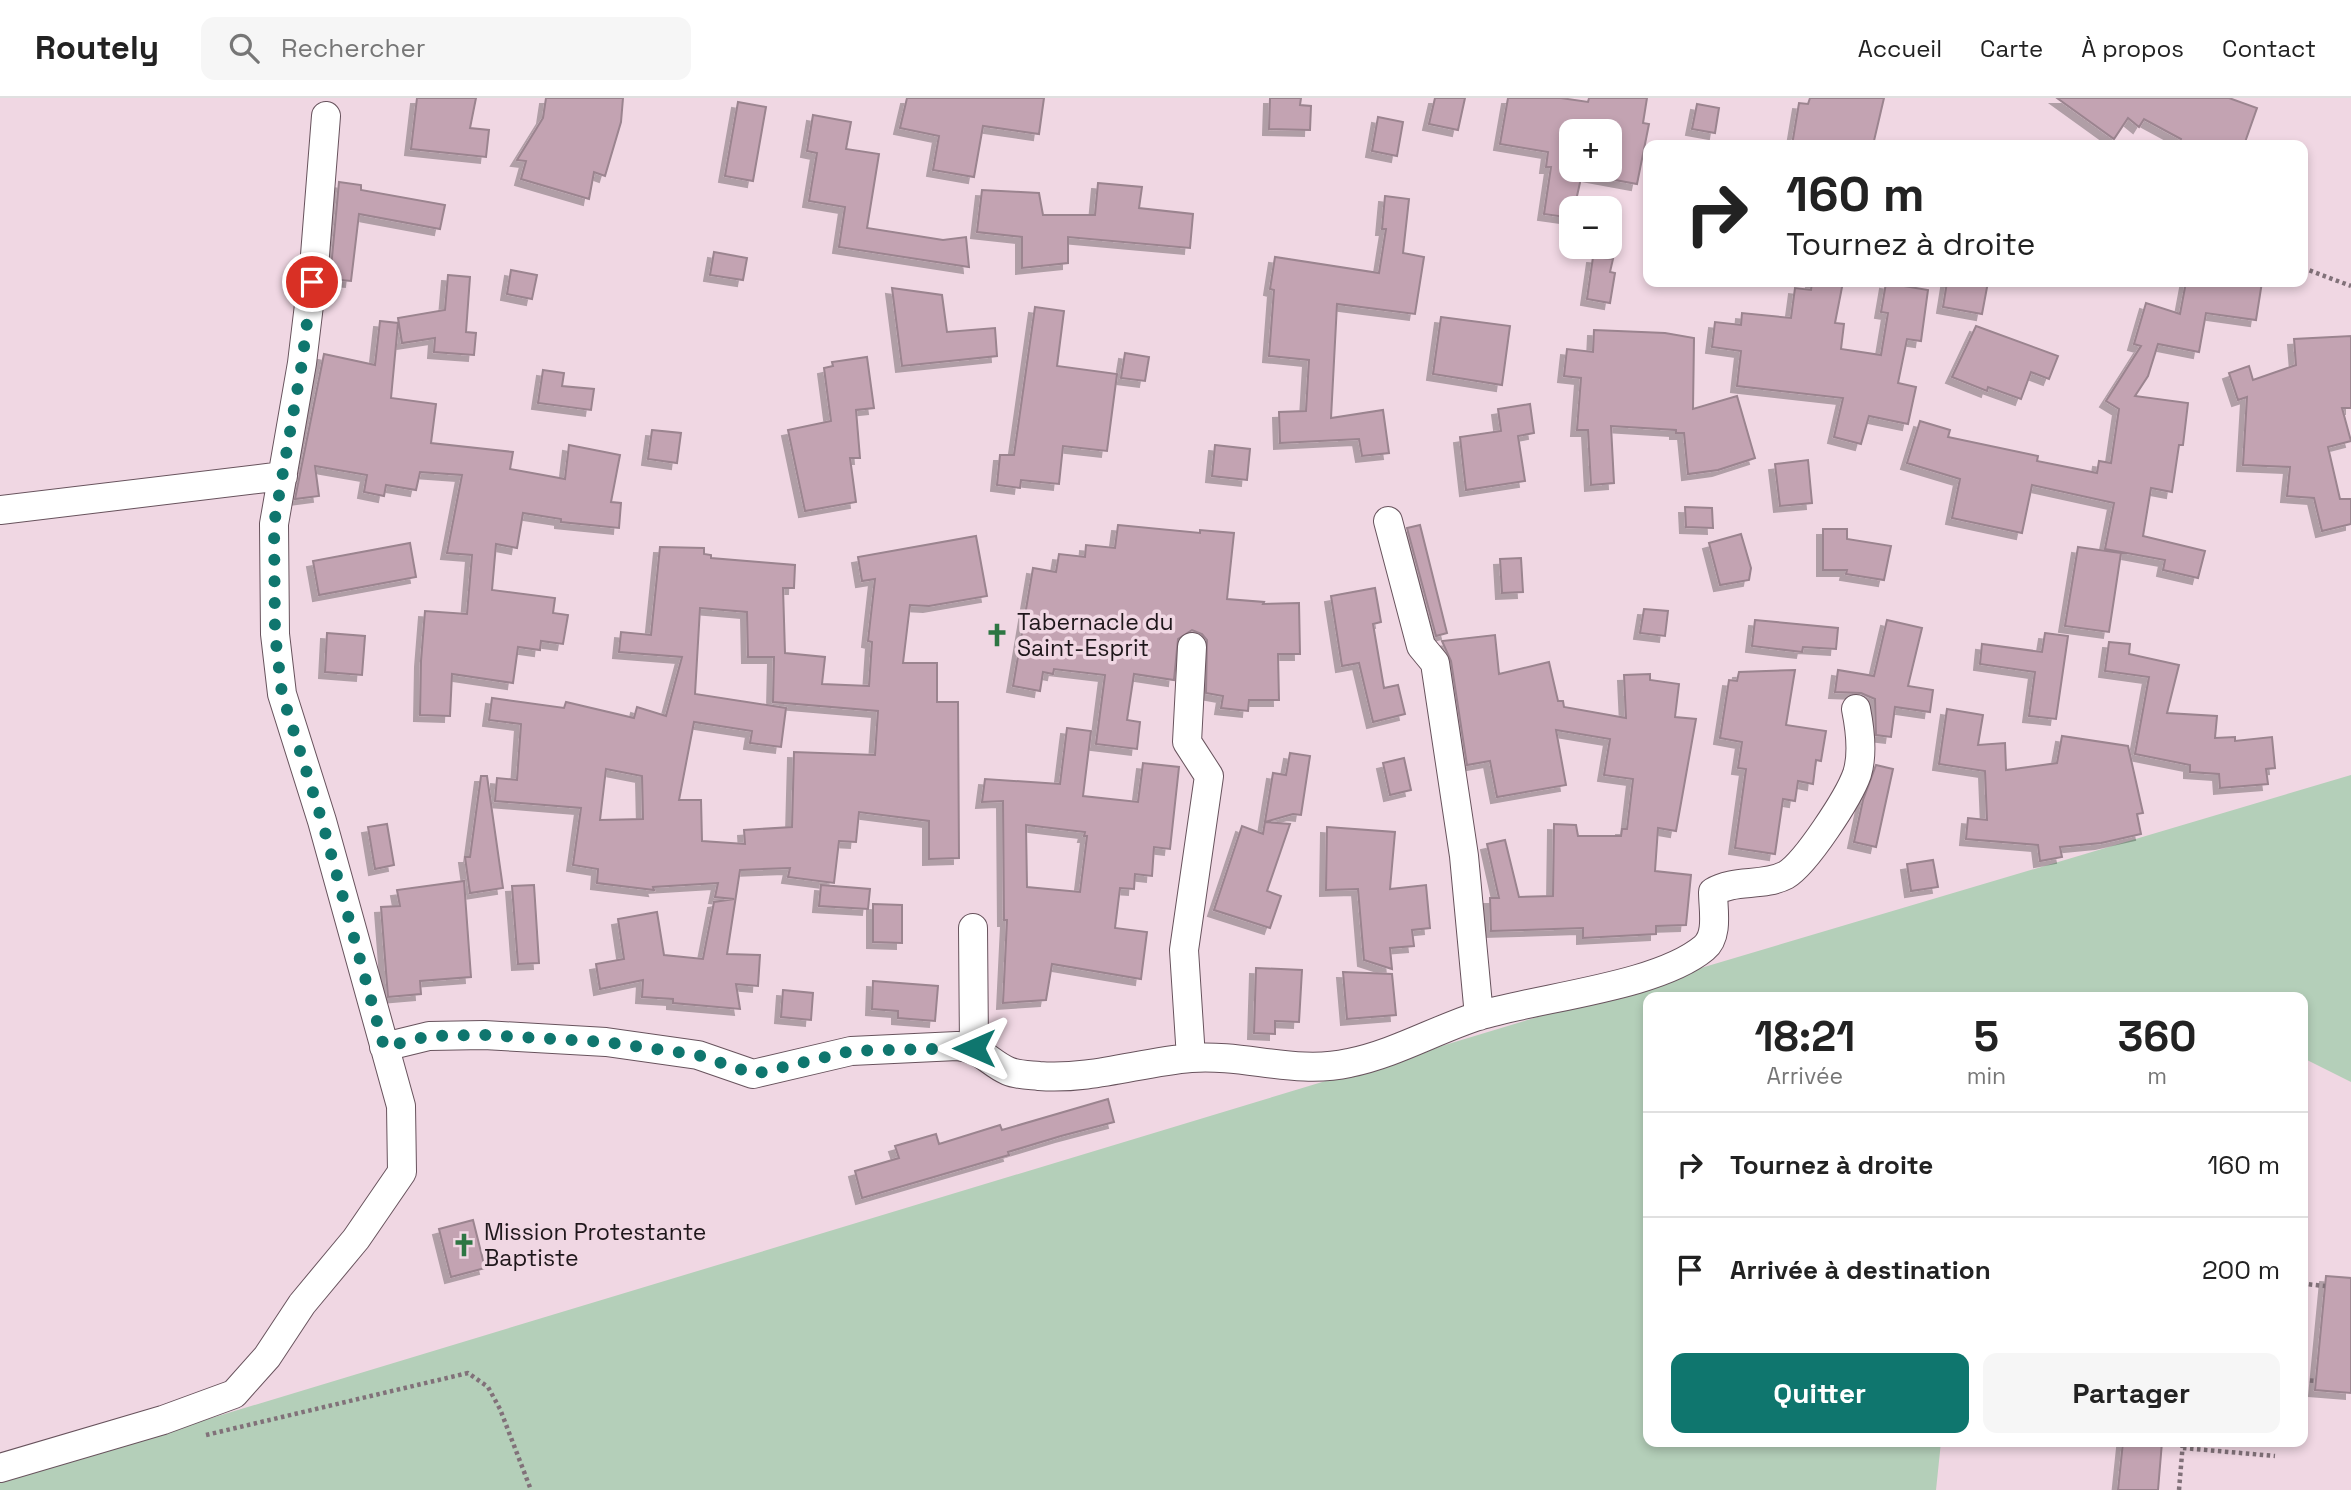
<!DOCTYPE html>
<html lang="fr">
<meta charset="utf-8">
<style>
body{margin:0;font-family:"Space Grotesk",sans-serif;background:#f6f6f6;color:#222;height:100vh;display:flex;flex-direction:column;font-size:26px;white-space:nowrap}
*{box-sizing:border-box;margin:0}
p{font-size:23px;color:#767676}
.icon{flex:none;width:38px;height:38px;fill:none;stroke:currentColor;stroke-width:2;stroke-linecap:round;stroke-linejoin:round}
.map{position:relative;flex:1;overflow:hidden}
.panel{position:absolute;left:1643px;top:894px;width:665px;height:455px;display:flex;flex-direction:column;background:#fff;border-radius:14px;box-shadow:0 4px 10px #0003}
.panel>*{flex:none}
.guide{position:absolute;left:1643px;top:42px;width:665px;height:147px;border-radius:14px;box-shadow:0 4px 10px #0003;background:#fff;color:#222;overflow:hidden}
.controls{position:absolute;left:1559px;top:21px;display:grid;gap:14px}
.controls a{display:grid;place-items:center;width:63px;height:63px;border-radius:14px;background:#fff;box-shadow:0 4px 10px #0003;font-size:35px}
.pin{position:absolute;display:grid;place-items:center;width:60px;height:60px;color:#fff;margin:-30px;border:4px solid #fff;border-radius:50%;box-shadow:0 2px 7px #0007}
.me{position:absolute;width:77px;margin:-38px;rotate:270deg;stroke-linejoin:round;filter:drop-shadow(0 0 5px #0008)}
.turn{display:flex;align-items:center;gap:24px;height:147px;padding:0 28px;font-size:32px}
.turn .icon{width:91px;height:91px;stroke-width:2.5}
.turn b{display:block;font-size:49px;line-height:60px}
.eta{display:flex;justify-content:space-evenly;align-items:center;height:119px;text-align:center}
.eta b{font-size:42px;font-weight:800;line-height:49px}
.button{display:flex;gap:14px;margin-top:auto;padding:14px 28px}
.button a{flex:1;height:80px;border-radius:14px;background:#0f766e;color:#fff;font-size:28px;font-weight:800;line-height:80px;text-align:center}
.button a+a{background:#f6f6f6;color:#222}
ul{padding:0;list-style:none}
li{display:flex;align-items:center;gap:21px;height:105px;padding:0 28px;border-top:2px solid #e0e0e0}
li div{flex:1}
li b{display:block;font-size:26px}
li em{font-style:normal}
header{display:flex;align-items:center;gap:42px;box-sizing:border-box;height:98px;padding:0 35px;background:#fff;border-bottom:2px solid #e0e0e0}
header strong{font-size:33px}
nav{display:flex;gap:38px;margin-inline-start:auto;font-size:24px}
.search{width:490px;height:63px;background:#f6f6f6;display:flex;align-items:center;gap:18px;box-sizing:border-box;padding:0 24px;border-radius:14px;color:#767676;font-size:26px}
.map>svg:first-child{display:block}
</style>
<header>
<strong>Routely</strong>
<div class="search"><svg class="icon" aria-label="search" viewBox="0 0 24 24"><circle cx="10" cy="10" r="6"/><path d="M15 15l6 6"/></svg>Rechercher</div>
<nav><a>Accueil</a><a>Carte</a><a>À propos</a><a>Contact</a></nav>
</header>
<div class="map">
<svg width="2351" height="1392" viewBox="0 0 2351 1392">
<defs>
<filter id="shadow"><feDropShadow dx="-6" dy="6" stdDeviation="0" flood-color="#0004"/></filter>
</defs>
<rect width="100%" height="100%" fill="#f0d7e3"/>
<path fill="#b4cfb9" d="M2351,677V984L2303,960V900H1648V1344H1941L1936,1392H0V1384L1610,897Z"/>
<path fill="#c3a3b2" stroke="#9b848f" stroke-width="2" fill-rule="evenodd" filter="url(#shadow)" d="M417,0H476L470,30L489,32L486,59L411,51Z
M546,0H623L621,24L605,78L594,74L589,101L521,81L526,63L517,62L543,20Z
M907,0H1044L1039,36L983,28L974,79L933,72L939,38L900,30Z
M1270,0H1301L1300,7L1311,8L1310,32L1269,31Z
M1435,0H1465L1458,32L1429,26Z
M1508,0H1561L1588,4L1589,0H1647L1643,25L1649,26L1637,86L1582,76L1572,120L1544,116L1551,69H1546L1548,54L1500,46ZM1572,33H1610V72H1572Z
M1810,0H1884L1873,47H1792L1799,5L1808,6Z
M2057,0H2229L2257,10L2244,47H2179L2181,41L2144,21L2139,29L2128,20L2114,41Z
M738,4L766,9L753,83L725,78Z
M1697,6L1719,10L1715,35L1692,31Z
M813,17L851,24L846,51L879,56L867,130L943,142L966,139L969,169L839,149L845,109L809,103L817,55L807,53Z
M1378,19L1403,24L1397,58L1372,53Z
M339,84L361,87V92L445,107L440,131L359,116L351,183L330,181Z
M1098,85L1142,89L1139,110L1193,116L1190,150L1068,139V165L1022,170V139L977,134L982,92L1039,95L1043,117H1095Z
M1385,98L1409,101L1403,155L1424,159L1415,216L1337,206L1331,320L1383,312L1389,355L1362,358L1359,341L1280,345L1279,314L1306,313L1309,262L1269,258L1274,192L1270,191L1275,159L1379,175L1386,131H1382Z
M714,154L747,160L743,182L710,177Z
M1593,159L1613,161L1610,174L1615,175L1610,205L1587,201Z
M511,172L537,177L532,201L507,196Z
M448,177L470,179L466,234L476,235L474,257L434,254L435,240L402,245L398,220L445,212Z
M1812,184H1843L1835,225L1844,226L1841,251L1881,257L1888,215L1881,214L1886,185L1928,192L1921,243L1907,241L1898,285L1916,289L1908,326L1869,318L1861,346L1834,339L1843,300L1737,288L1741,253L1712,249L1715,224L1741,227L1742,215L1791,220L1795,190L1811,192Z
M1947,184H1988L1982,216L1943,209Z
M2186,184H2262L2256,222L2206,215L2199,254L2158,246L2148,278L2135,298L2188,305L2183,347H2179L2172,394L2151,390L2143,438L2205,453L2198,480L2163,472L2165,462L2105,451L2114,405L2032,387L2022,435L1952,420L1960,381L1907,365L1920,323L1950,332L1948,339L2038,358L2037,363L2097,375L2099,363L2111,365L2119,311L2106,303L2141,248L2134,246L2146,205L2180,216Z
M892,190L942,197L947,234L995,230L997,258L902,268Z
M1035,209L1064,213L1057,268L1117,276L1107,353L1063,348L1059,386L1021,382L1020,390L997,387L1000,357H1014Z
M1441,219L1510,228L1502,287L1433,276Z
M380,223L398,225L391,300L436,306L431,345L513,354L510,371L565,381L569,347L620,357L611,404L621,405L619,430L561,424V421L523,415L517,450L496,446L492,492L555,500L553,515L568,517L563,546L541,543L540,552L518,549L513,585L452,576L450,618L420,617L421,563L425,513L467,516L472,457L447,455L462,377L420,374L416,392L386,387L384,398L364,394L367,377L315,368L319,398L295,401L324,256L375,267Z
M1976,228L2058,258L2049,281L2031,274L2021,301L1988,289L1987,293L1952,279Z
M1594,232L1665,235L1694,240L1693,311L1737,298L1755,360L1718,372L1688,376L1684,335H1676V332L1611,328L1614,385L1591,387L1588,332H1577L1581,280L1564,278L1567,251L1593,254Z
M2351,238V310H2342L2351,343L2328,349L2340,401H2351V426L2322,433L2314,400L2287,398L2290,369L2243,367L2247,299L2238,302L2229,275L2249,268L2253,282L2296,267L2294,241Z
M1125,255L1149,259L1145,283L1121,280Z
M867,259L874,310L856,312L860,360H850L856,404L805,413L788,332L831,323L824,270L833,268L832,264Z
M543,272L564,275L562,288L594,291L591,312L538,305Z
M1530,306L1534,335L1518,338L1525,383L1466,392L1460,339L1501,333L1498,311Z
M652,332L681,335L677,365L648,361Z
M1215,347L1250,351L1247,382L1212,378Z
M1808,362L1812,405L1780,408L1775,366Z
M1685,409L1712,410L1713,430L1686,429Z
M1118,427L1200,435V432L1234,435L1227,501L1264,504L1263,506L1299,505L1300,556H1278L1279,602H1249L1248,613L1221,610L1223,598L1206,595L1207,542L1202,536L1192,532L1178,541L1174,582L1134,576L1127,622L1140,624L1137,651L1096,646L1105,577L1054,571L1053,576L1043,574L1040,593L1013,588L1033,470L1056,474L1059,456L1085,459L1086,447L1115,450Z
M1420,427L1447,535L1436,538L1407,430Z
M1823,431H1847V441L1891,448L1884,482L1846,476L1847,472H1823Z
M1741,436L1751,470L1749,482L1720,487L1709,445Z
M976,438L987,498L929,508L910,507L903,565H937V604H958L959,760L929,761V723L859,714L856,744L839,743L834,785L788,779L790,770L740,772L727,856L760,857L758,888L736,886L740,911L673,905V901L642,899L643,882L600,891L596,866L624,861L618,821L657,814L664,857L703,861L714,804L734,801L715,799L718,785L653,789L654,792L597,785L598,771L573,767L581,710L495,703L497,680L517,682L521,626L489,622L492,600L564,610L566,604L634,620L637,609L666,618L682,559L619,554L621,534L651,537L660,449L704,450V456L711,457V460L795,467L794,490H783L785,555L825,559L822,586L869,588L872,544L868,543L875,481L862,483L858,459ZM700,510L747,514L748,559H774L773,604L878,613L875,657L794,654L792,729L744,732L745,746L702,743L701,702H679L694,624L752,633L750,645L781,649L786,610L695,596ZM606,671L642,678L643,721L600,722Z
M410,445L416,479L319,497L313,463Z
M2078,449L2121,455L2109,534L2065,528Z
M1521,460L1523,494L1502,495L1500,461Z
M1375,490L1381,524L1373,526L1384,590L1398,587L1405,616L1373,624L1359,565L1342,568L1331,498Z
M1644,511L1668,513L1665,538L1640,535Z
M1755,522L1838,530L1836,551L1803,549L1802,554L1752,548Z
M1887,522L1922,530L1908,588L1933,592L1930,614L1895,609L1891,639L1876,637L1875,601L1861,595L1835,594L1838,572L1874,578Z
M327,535L365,538L362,577L325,574Z
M2045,535L2068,538L2056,621L2029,618L2035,574L1980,566L1982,546L2042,554Z
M1495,537L1499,576L1549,564L1558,603H1563L1564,609L1626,620L1624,577L1650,576V582L1679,586L1675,619L1696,621L1676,733L1658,730L1655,773L1691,777L1686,827L1656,828V836L1583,840V830L1491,833L1490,800H1499L1487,746L1505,742L1519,799L1553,798L1554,726L1576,727L1578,738H1621L1622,731H1627L1633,681L1604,677L1610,641L1556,632L1566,687L1497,699L1490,663L1467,667L1451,563L1442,543Z
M2109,544L2130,546L2129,556L2179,567L2167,615L2217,618L2215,640L2235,639V643L2272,639L2275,670L2266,671L2268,686L2220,690L2219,676L2190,674V667L2135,656L2149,579L2105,573Z
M1795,572L1786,627L1826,633L1821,663L1816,662L1813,686L1798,683L1795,703L1783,701L1775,756L1735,750L1746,671L1738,670L1742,644L1720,640L1729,582L1737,583L1739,574Z
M1947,611L1983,617L1978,647L2005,645L2006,672L2057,665L2062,638L2128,648L2143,715L2137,716L2141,736L2101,745L2060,749L2062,759L2040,763L2038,747L1966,741L1968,720L1987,722L1985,673L1939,666Z
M1067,630L1091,633L1083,698L1138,704L1143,665L1179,669L1170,751L1154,749L1152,778L1135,776L1134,791L1120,790L1115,830L1147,834L1141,881L1052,866L1046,902L1003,905L1007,822H1004L1003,703L982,704L985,681L1060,686ZM1026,727L1085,734L1084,738H1087L1080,794L1027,789Z
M1290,655L1310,658L1301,717L1293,716L1265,724L1290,726L1267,793L1281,798L1270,830L1214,812L1242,728L1263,736L1273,675L1286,677Z
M1404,660L1411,692L1390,697L1383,665Z
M1876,667L1893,671L1876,749L1854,744L1863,702Z
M481,678H487L503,790L470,795L465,759H470Z
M387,726L394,767L375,771L368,729Z
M1327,729L1395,734L1390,791L1426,787L1430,830L1412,832L1414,848L1390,850L1392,871L1364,862L1358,791L1326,792Z
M1933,762L1938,789L1911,793L1907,766Z
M464,783L471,879L420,883L421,896L388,899L381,809L400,808L397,792Z
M534,787L539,865L518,866L512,788Z
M821,787L870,791L868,811L819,808Z
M873,806L902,807V845L873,844Z
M1256,870L1302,872L1299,924L1275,923V936L1254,935Z
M1343,874L1392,876L1396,917L1347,921Z
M873,883L938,888L935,923L898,920V913L872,911Z
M783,892L813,895L811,922L781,919Z
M1108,1001L1114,1024L1061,1038L1008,1054L1009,1057L862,1100L855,1073L899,1060L895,1048L936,1036L939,1046L1000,1027L1002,1032Z
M473,1122L485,1170L451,1179L439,1131Z
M2326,1178L2351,1180V1295L2315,1292Z
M2123,1344H2162L2158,1392H2118Z"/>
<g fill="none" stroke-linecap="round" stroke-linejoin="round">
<g stroke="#68535d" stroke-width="30">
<path id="minor" d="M0,412L283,378
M1388,423L1421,548L1435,565L1464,758L1479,918
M973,830L974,950
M384,949L429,938L484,937L606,944L698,957L753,976L851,953L957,948C982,950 988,964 1008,973C1017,977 1030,977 1039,978C1091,982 1141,964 1191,960C1245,956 1296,977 1349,965C1394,956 1435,932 1478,918C1540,899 1657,889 1704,850C1719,838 1713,811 1713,794C1734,781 1763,789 1786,777C1806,765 1849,699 1857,676C1863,657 1860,631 1856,611
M1191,960L1184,852L1209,678L1187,644L1192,549
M0,1370L163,1322L234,1296L267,1259L302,1206L356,1141L402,1074L401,1008L322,723L282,596L275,536L274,426L302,265L315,157L326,18"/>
</g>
<path stroke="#817179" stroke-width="4.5" stroke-dasharray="3.5 3.5" stroke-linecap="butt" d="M2303,170L2351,188
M2303,1211L2306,1186L2325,1188
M2303,1282L2316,1283
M206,1337L468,1275L488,1289L500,1311L531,1392
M2183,1350L2275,1358
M2179,1392L2183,1344"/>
<use href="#minor" stroke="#fff" stroke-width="28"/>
</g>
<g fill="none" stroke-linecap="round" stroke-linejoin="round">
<path stroke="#0f766e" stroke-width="12" stroke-dasharray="0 21.6" d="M312,184L302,265L274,426L275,536L282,596L322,723L384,949L429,938L484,937L606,944L698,957L754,976L851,953L974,950"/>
</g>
<defs>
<g id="church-bare" transform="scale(1.89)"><path d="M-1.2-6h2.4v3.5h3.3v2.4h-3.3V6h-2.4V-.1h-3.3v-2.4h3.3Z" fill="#2d7643" stroke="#f0d7e3" stroke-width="2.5" paint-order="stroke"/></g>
</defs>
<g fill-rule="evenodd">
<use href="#church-bare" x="997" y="537"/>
<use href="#church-bare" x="464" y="1147"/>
</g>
<g text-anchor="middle" stroke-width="7" stroke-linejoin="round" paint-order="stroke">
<g font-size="23" fill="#1f171b" stroke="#f0d7e3" text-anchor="start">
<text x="1017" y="532">Tabernacle du<tspan x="1017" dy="26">Saint-Esprit</tspan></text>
<text x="484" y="1142">Mission Protestante<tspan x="484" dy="26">Baptiste</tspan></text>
</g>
</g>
</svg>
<div class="controls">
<a>+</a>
<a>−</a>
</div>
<div class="pin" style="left:312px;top:184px;background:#d93025"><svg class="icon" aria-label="arrive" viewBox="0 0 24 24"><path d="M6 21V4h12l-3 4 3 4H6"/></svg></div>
<svg class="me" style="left:974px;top:950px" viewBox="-20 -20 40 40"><path d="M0-17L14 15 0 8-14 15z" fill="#0f766e" stroke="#fff" stroke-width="4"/></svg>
<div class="guide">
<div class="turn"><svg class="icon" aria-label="right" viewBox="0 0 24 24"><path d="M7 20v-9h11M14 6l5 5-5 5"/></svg><div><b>160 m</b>Tournez à droite</div></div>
</div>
<section class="panel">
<div class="eta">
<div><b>18:21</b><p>Arrivée</p></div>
<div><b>5</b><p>min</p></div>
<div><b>360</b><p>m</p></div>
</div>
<ul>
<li><svg class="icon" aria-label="right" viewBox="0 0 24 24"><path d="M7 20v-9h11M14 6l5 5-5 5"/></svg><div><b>Tournez à droite</b></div><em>160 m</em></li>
<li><svg class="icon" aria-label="arrive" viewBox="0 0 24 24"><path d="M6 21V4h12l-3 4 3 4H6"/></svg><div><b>Arrivée à destination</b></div><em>200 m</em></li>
</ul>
<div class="button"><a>Quitter</a><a>Partager</a></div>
</section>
</div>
